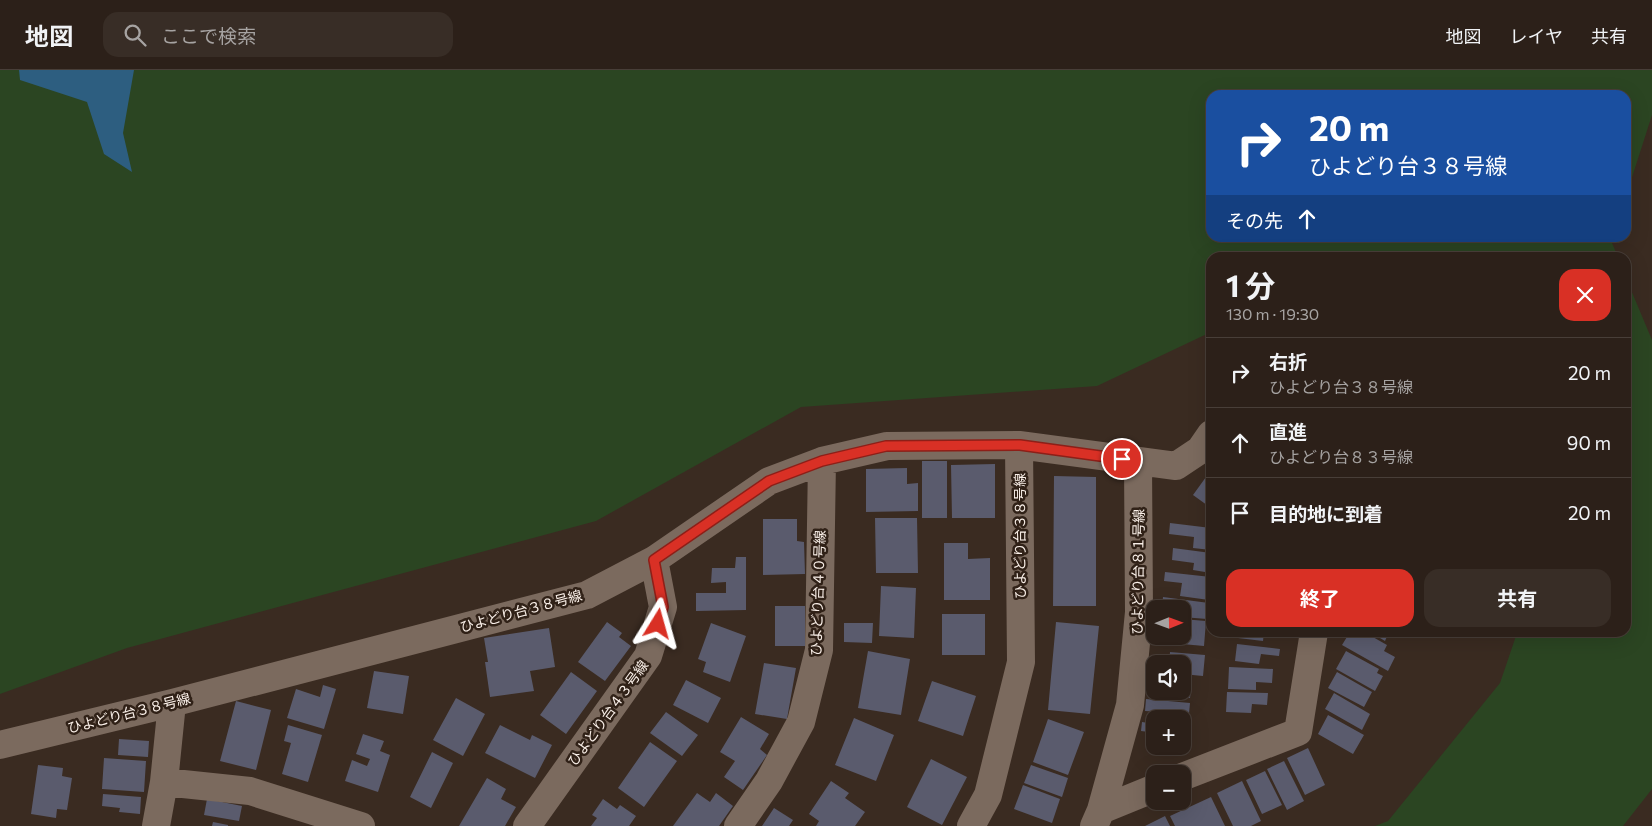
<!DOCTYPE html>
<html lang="ja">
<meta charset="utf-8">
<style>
body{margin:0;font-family:Commissioner,"Noto Sans JP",sans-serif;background:#382d26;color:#f1f3f6;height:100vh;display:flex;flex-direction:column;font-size:19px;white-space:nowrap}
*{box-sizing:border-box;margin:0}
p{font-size:16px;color:#a6a3a2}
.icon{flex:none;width:28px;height:28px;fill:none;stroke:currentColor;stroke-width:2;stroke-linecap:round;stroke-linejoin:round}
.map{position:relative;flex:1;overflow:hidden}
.side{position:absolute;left:1206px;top:182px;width:425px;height:385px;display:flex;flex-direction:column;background:#2c2019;border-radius:15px;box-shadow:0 5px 20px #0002,0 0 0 1px #483e38}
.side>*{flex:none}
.banner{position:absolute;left:1206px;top:20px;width:425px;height:152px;border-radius:15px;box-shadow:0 5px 20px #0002,0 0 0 1px #483e38;background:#1a4fa0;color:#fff;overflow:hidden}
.needle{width:32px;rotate:89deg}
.tools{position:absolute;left:1146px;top:530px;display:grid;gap:10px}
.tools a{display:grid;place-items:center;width:45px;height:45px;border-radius:10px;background:#2c2019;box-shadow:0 5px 20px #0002,0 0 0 1px #483e38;font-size:25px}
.pin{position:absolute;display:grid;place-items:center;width:42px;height:42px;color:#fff;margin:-21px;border:2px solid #fff;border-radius:50%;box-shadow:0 1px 5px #0007}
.me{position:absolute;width:55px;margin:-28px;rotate:8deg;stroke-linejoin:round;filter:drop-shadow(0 0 4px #0008)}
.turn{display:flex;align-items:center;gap:18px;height:105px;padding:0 20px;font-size:22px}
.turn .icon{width:65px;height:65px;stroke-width:2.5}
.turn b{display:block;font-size:35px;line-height:42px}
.then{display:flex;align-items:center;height:48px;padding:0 20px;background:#0003;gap:10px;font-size:19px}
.round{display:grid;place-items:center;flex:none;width:52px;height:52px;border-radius:15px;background:#382d26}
.summary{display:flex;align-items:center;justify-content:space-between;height:85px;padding:0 20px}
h1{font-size:30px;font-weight:700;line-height:38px}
.button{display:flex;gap:10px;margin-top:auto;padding:10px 20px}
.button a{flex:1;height:58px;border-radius:15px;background:#d93025;color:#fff;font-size:20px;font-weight:700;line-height:58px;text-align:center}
.button a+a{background:#382d26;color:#f1f3f6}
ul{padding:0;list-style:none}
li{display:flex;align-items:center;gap:15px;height:70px;padding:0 20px;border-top:1px solid #483e38}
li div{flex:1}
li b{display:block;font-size:19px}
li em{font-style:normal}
header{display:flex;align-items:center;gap:30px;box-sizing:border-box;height:70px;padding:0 25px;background:#2c2019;border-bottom:1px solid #483e38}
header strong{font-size:24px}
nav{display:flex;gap:28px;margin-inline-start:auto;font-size:18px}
.search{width:350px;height:45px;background:#382d26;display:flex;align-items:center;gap:12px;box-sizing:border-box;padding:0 18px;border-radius:15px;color:#a6a3a2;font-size:19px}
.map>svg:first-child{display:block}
</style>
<header>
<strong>地図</strong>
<div class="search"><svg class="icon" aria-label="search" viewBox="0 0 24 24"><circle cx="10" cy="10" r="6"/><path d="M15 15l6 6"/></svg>ここで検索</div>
<nav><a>地図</a><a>レイヤ</a><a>共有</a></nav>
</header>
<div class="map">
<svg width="1652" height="756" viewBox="0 0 1652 756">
<rect width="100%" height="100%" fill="#3a2b21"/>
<path fill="#2b4522" d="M0,0H1652V45L1626,126V25H1211V168H1613L1612,173L1618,187L1211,188V262L1097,316L801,337L596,451L127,578L0,624Z
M1626,208L1652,270V719L1623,756H1375L1388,751L1500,613L1517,563L1626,562Z"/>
<path fill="#2d5e80" d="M19,0H134L123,63L132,102L104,84L87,32L20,10Z"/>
<path fill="#5a5b6d" d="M922,391H947V448H922Z
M995,394V448H952L951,395Z
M907,398V414L918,413V441L866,442V399Z
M1054,406L1096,407V536H1053Z
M1206,407L1211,410V438L1193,425Z
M875,448H917L918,503H876Z
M763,449H797V471L804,472L805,504L763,505Z
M1170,453L1211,458V480L1193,478L1194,467L1169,464Z
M944,473H968V489L990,488V530H944Z
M1173,478L1211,483V503L1193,500L1194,493L1172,490Z
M736,487H746V540L696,541V523H726V512L711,513L712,498H735Z
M1165,502L1211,507L1209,530L1180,526L1182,513L1164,511Z
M881,516L916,518L914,568L879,566Z
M1163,527L1209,533L1207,549L1182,547V539L1162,537Z
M775,536H805V576H775Z
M942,544H985V585H942Z
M1182,549L1206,551L1204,576L1171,573L1172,566H1182Z
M607,552L622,563L619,567L631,576L605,611L578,592Z
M1056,552L1099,556L1090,644L1048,640Z
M711,553L746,566L730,612L703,602L706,592L698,589Z
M844,553H873L872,573L844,572Z
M549,558L555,597L530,601L534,621L490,627L485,592H488L484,568Z
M1238,562H1264L1263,571L1238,568Z
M1350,562H1364L1387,575L1384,581L1395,587L1388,601L1342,575Z
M1370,562H1389L1385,571Z
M1237,574L1280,579L1279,586L1261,584L1259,594L1235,591Z
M868,581L910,589L901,645L858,638Z
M1346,581L1379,599L1377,603L1383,606L1375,621L1336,599Z
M1170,582L1205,585L1203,606L1182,604V594H1169Z
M764,593L796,598L787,649L755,644Z
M1229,597L1273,599L1272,613L1256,612V620L1228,619Z
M374,601L409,606L403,644L367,638Z
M571,602L597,621L566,664L540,645Z
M1337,602L1372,622L1364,637L1328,618Z
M1148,605L1155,606V619H1147Z
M1182,609H1192L1190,628L1164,625L1165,621H1182Z
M686,610L721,628L708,653L673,635Z
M932,611L976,626L963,666L918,651Z
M323,615L336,619L324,659L287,648L296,619L320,627Z
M1227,622L1268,623L1267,635L1252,634L1251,643L1226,642Z
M1334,623L1370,644L1362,660L1325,639Z
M456,628L485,644L463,686L433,670Z
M1146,629L1190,633L1188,654H1182V649H1161V642L1145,641Z
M236,631L271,640L256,700L220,691Z
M666,642L698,665L682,686L650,663Z
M1328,645L1364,665L1353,684L1318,664Z
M741,647L769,664L760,679L767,685L743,720L724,707L735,691L720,682Z
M854,648L894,665L876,711L835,695Z
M1048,649L1084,662L1068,705L1033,692Z
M1142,652L1155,654V674H1148L1149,662L1141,661Z
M288,655L322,665L308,712L282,704L291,673L284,671Z
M500,655L530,670L532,665L552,675L535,708L485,683Z
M1182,656L1186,657L1184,680H1182Z
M363,664L384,671L380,681L390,685L378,722L345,711L352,690L367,696L370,689L356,684Z
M119,669L149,671L148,687L118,685Z
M650,672L677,691L644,737L618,718Z
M1308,678L1325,715L1305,725L1287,688Z
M432,682L453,693L431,738L410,727Z
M104,688L146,691L144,722L102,719Z
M931,689L967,707L942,755L907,737Z
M1284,691L1304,731L1287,740L1267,699Z
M38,695L63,698L62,706L72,708L67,740L57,739L56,748L31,744Z
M1031,695L1068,708L1062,727L1024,713Z
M1265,701L1282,735L1262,744L1246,710Z
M487,708L506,719L501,729L516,737L505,756H459Z
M831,711L849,723L845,728L865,742L855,756H816L819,751L809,744Z
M1242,711L1261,751L1251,756H1233L1217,723Z
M1023,715L1060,729L1052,753L1014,739Z
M697,723L710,732L716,723L733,736L719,756H673Z
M103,724L141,727L140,744L119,742L120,738L102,736Z
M1211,727L1225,756H1175L1170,746Z
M207,729L242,736L239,751L204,745Z
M603,729L617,739L620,735L636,746L629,756H591L597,748L592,745Z
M774,738L793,750L789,756H762Z
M1165,746L1170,756H1145Z
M213,752L228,755V756H212Z"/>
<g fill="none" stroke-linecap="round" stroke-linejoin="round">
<path stroke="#7b6a5e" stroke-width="28" d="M1019,375L1176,396L1200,380L1211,364
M0,675L172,633L587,525L654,490L769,411L822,391L887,376L1019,375L1021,592L988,725L971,756
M1182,707L1298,662L1314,562
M164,712L250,721L361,756
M1101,740L1155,718
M156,756L164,712L172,633
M527,756L648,586L663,537L654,490
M738,756L769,711L801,652L819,580L822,391
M1094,756L1101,740L1130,635L1139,542L1138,392"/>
</g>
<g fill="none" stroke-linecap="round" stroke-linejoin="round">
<g stroke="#8d1f18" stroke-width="12">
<path id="route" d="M658,554L663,537L654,490L769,411L822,391L886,376L1020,375L1122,389"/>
</g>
<use href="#route" stroke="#d93025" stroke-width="9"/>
</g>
<g text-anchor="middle" stroke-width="5" stroke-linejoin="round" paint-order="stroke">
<g font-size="14" fill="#faf0e9" stroke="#302117">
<text transform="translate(1020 466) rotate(-90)" y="5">ひよどり台３８号線</text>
<text transform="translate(1138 502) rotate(-89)" y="5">ひよどり台８１号線</text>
<text transform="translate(818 523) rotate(-88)" y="5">ひよどり台４０号線</text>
<text transform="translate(521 541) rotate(-15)" y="5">ひよどり台３８号線</text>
<text transform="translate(129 643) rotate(-14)" y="5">ひよどり台３８号線</text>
<text transform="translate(608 643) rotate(-54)" y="5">ひよどり台４３号線</text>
</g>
</g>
</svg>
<div class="tools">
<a><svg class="needle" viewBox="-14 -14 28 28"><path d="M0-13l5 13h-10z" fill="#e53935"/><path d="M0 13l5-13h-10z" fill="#a6a3a2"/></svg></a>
<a><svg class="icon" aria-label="sound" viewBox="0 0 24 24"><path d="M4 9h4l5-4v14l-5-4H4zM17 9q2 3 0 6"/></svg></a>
<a>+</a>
<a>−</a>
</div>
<div class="pin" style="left:1122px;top:389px;background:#d93025"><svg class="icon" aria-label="arrive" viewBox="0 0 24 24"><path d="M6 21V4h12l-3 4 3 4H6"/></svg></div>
<svg class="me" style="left:658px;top:554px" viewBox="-20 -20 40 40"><path d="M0-17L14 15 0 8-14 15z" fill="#d93025" stroke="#fff" stroke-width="4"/></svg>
<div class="banner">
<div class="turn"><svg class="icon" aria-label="right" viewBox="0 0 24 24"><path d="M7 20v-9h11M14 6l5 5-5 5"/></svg><div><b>20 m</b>ひよどり台３８号線</div></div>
<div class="then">その先<svg class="icon" aria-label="ahead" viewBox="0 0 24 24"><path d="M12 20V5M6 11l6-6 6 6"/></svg></div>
</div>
<section class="side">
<div class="summary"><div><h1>1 分</h1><p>130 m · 19:30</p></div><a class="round" style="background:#d93025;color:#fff"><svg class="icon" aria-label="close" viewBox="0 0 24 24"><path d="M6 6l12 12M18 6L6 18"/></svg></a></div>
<ul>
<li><svg class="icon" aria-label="right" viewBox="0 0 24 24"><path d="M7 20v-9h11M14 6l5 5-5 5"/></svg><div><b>右折</b><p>ひよどり台３８号線</p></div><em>20 m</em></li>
<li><svg class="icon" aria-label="ahead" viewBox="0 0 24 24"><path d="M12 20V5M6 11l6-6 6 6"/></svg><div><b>直進</b><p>ひよどり台８３号線</p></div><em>90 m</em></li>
<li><svg class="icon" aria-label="arrive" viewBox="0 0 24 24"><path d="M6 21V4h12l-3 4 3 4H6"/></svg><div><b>目的地に到着</b></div><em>20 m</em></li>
</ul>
<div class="button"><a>終了</a><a>共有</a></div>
</section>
</div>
